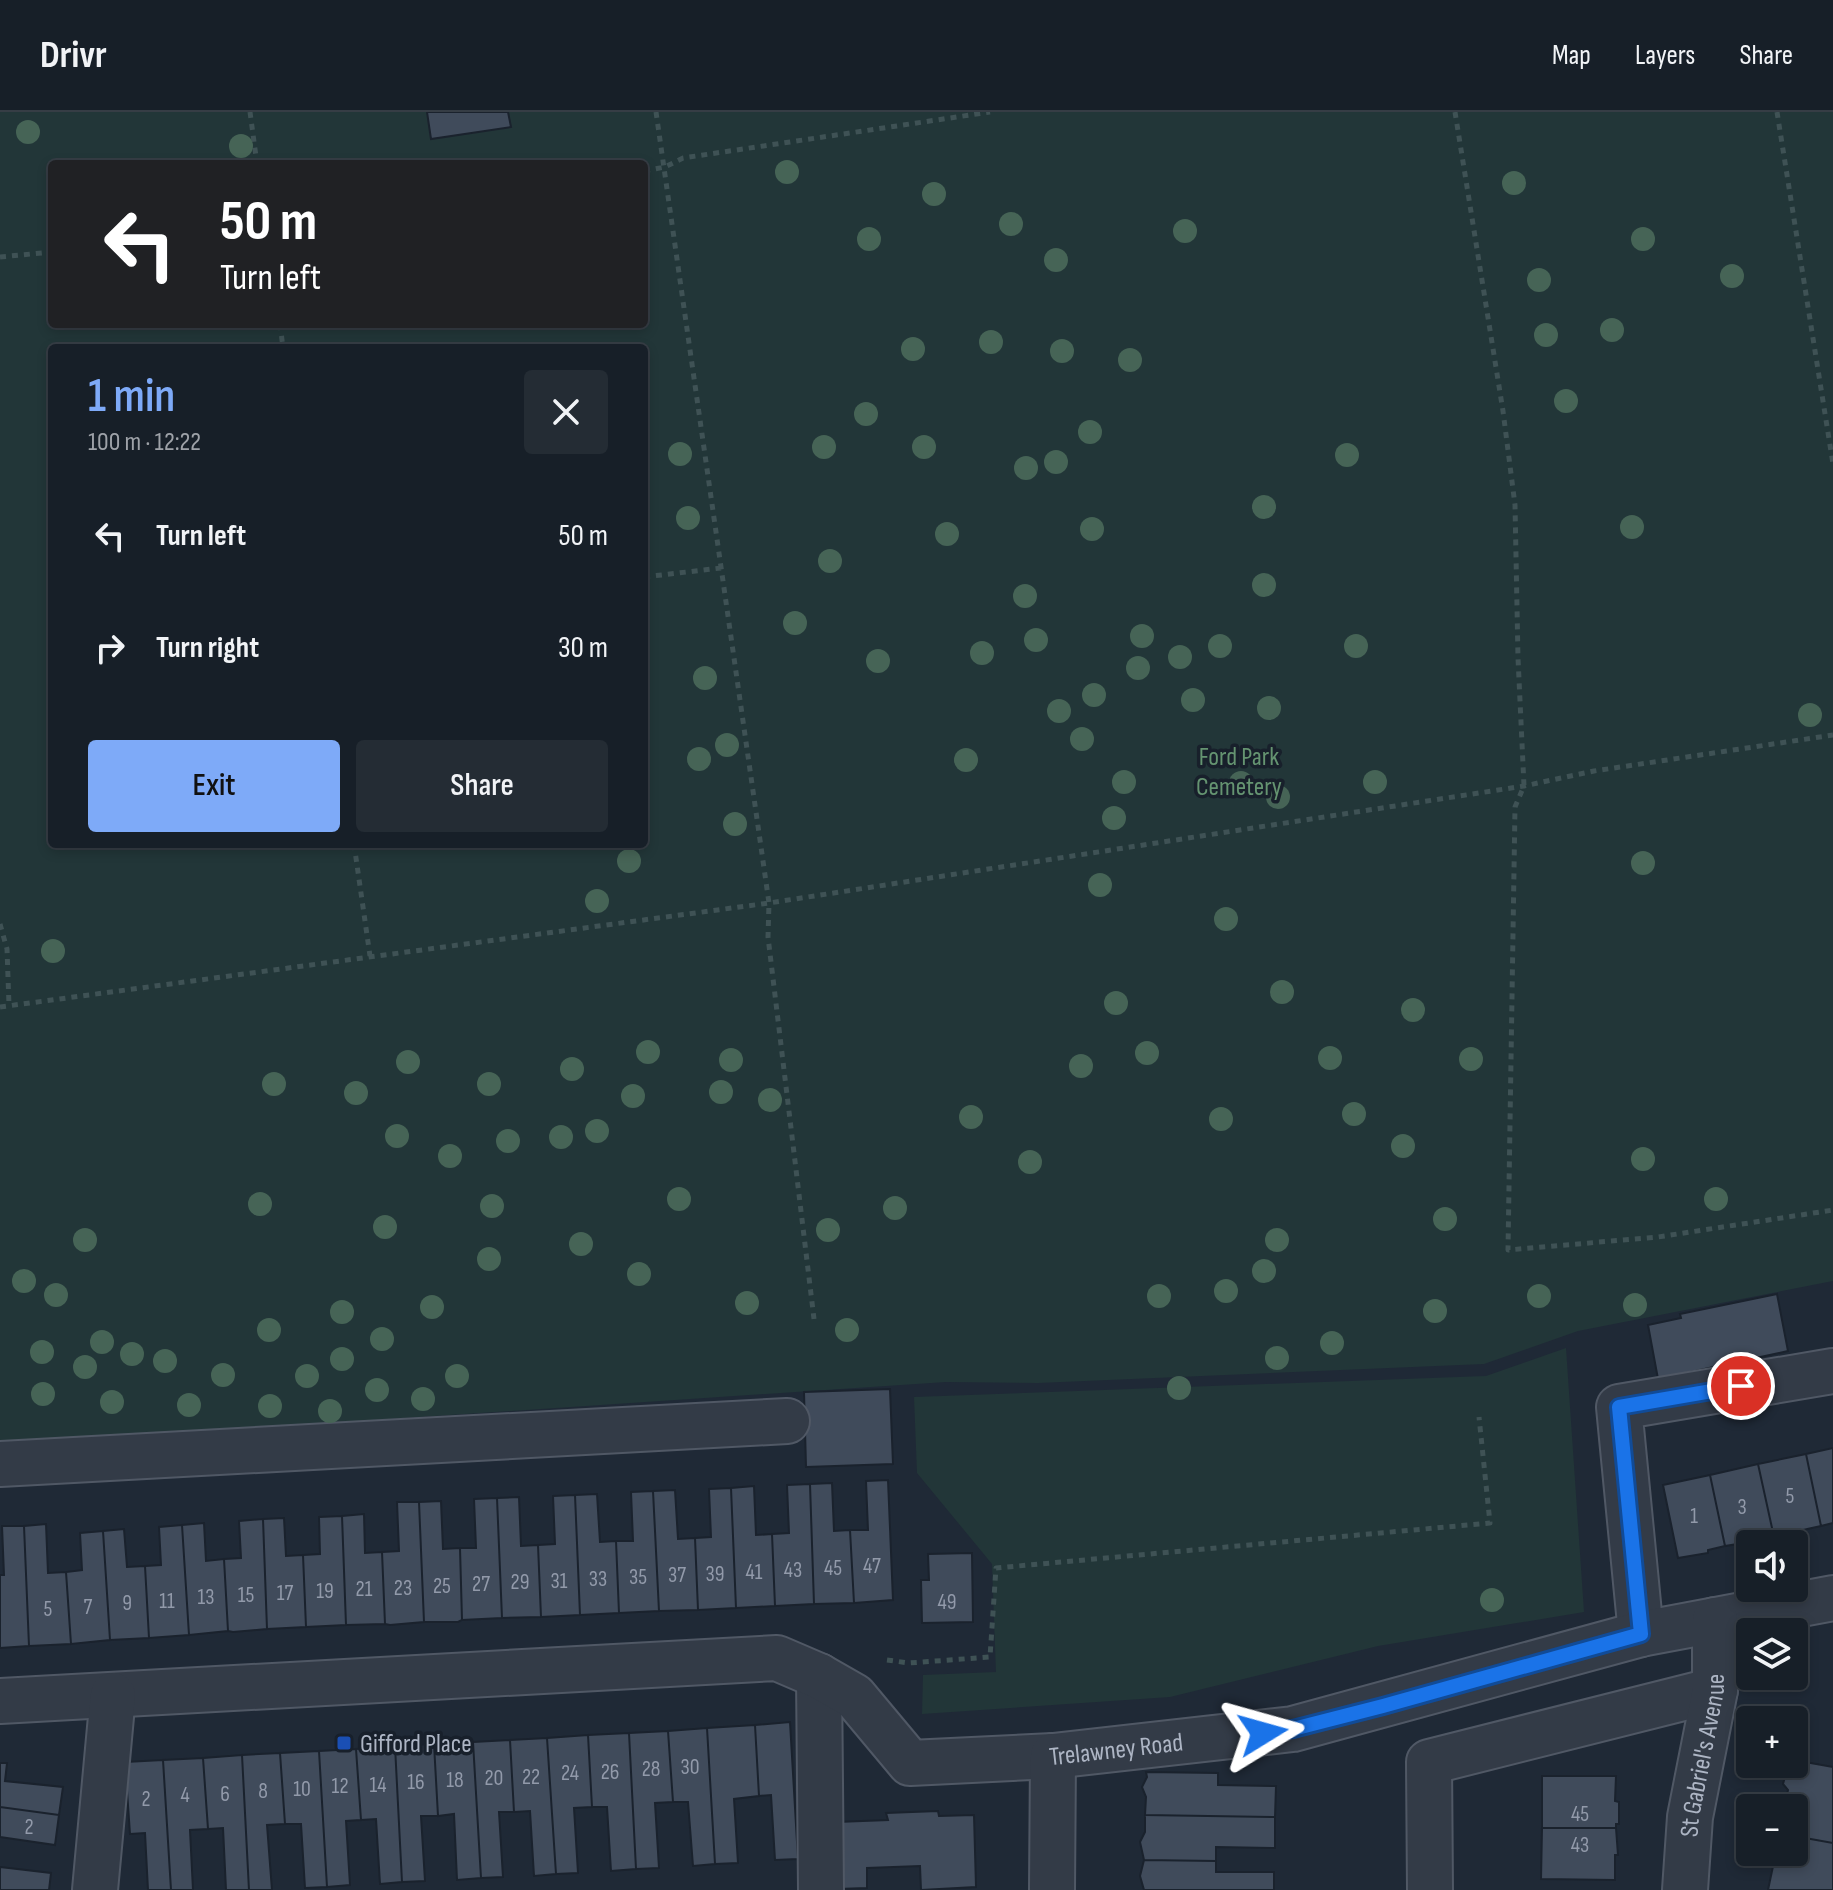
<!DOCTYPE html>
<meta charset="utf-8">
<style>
body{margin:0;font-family:"Sofia Sans Condensed",sans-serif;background:#242c34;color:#f1f3f6;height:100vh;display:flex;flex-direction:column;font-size:30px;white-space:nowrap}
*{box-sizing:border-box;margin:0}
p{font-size:26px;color:#9ea2a8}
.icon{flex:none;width:44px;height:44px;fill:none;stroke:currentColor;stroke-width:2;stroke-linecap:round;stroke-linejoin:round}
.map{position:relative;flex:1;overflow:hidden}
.side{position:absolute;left:48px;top:232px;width:600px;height:504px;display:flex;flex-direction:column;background:#171f28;border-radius:8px;box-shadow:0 4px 12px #0003,0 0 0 2px #363d45}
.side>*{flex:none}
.top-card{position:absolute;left:48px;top:48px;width:600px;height:168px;border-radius:8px;box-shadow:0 4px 12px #0003,0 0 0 2px #363d45;background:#202124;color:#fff;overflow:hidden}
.tools{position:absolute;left:1736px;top:1418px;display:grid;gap:16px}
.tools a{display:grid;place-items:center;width:72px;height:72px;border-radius:8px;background:#171f28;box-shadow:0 4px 12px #0003,0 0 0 2px #363d45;font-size:40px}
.pin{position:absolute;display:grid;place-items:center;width:68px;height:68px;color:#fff;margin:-34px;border:4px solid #fff;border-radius:50%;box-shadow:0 2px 8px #0007}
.me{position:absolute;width:88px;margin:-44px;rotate:82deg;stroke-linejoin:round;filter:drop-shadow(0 0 6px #0008)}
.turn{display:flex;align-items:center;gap:28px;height:168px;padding:0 40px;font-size:36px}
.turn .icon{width:104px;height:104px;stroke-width:2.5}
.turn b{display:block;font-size:56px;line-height:68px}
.round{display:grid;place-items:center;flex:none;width:84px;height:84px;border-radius:8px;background:#242c34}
.head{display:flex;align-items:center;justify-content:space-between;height:136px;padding:0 40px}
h1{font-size:48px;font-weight:600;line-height:60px;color:#7eaaf8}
.cta{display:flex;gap:16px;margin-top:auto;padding:16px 40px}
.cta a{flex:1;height:92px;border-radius:8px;background:#7eaaf8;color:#111;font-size:32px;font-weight:600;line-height:92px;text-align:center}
.cta a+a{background:#242c34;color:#f1f3f6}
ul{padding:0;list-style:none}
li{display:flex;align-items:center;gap:24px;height:112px;padding:0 40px}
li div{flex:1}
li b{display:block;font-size:30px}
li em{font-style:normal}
header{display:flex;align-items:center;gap:48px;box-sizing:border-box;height:112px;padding:0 40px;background:#171f28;border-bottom:2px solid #363d45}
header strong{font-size:38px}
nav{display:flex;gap:44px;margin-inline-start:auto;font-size:28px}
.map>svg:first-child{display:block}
</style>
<header>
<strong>Drivr</strong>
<nav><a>Map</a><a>Layers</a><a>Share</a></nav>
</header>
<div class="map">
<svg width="1833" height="1778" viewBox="0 0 1833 1778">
<rect width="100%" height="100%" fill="#1f2936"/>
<path fill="#223638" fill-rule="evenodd" d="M0,0H1833V1169L1578,1219L1484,1252L1038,1271L946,1270L0,1333ZM52,52H644V212H52ZM52,236H644V732H52Z
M1566,1236L1584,1500L1378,1534L1170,1585L922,1602L923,1563L996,1560L992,1452L917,1361L914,1285L1486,1264Z"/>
<path fill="#404b5b" stroke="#1a222d" stroke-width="2" d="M427,0H508L511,15L431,27Z
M1777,1182L1788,1239L1658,1267L1648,1213L1681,1206L1680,1202Z
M890,1277L893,1352L806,1355L804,1280Z
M1833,1336V1411L1821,1414L1806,1342Z
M1806,1342L1821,1414L1803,1418L1804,1420L1774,1425L1758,1352Z
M1758,1352L1774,1425L1744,1434V1431L1725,1434L1710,1363Z
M1710,1363L1725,1434L1708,1438V1441L1678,1446L1663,1373Z
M888,1368L893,1488L854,1491L850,1418H868L866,1369Z
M832,1371L834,1419L850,1418L854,1491L814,1492L810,1372Z
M810,1372L814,1492L775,1494L772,1422L789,1421L787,1373Z
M754,1374L756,1423L772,1422L775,1494L736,1496L731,1376Z
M731,1376L736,1496L698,1498L695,1426L711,1425L709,1377Z
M675,1378L678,1427L695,1426L698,1498L659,1499L653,1379Z
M653,1379L659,1499L619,1501L616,1429H633L631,1380Z
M597,1382L600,1430L616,1429L619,1501L580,1503L575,1383Z
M575,1383L580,1503L541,1505L538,1433L555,1432L553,1384Z
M519,1385L521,1434L538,1433L541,1505L502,1506L497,1386Z
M497,1386L502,1506L462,1508L460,1436H476L474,1387Z
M441,1389L443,1437L460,1436L462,1508L458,1510H424L419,1390Z
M397,1390H419L424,1510L390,1513L385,1512L382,1440L399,1439Z
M364,1402L365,1441L382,1440L385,1512L346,1513L342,1404Z
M342,1404L346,1513L306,1515L303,1443L320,1442L319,1405Z
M284,1406L286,1444L303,1443L306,1515L267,1517L263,1407Z
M263,1407L267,1517L233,1520L228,1519L224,1447L241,1446L239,1409Z
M204,1411L206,1449L224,1447L228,1519L189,1523L182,1413Z
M46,1412L48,1461L66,1460L71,1532L29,1534L24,1414Z
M182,1413L189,1523L149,1526L145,1454L161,1453L159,1415Z
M2,1414H24L29,1534L0,1536V1463H4Z
M124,1417L127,1455L145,1454L149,1526L110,1528L103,1419Z
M103,1419L110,1528L71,1532L66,1460L82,1458L80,1421Z
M972,1441L973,1510L922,1511L921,1468H929L928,1442Z
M790,1610L798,1747L775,1748L771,1683L759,1684L755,1613Z
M755,1613L759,1684L734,1687L738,1751L715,1752L707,1616Z
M707,1616L715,1752L693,1754L688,1690H673L668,1619Z
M668,1619L673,1690L655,1691L659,1756L636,1757L629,1621Z
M629,1621L636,1757L611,1759L607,1695H592L588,1623Z
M588,1623L592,1695L574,1696L578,1761L556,1762L547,1626Z
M547,1626L556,1762L534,1764L530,1699L514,1700L510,1628Z
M510,1628L514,1700H499L503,1765L481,1766L473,1630Z
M473,1630L481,1766L457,1768L454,1702L438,1704L434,1632Z
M434,1632L438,1704H421L425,1769L402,1770L395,1634Z
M395,1634L402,1770L380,1772L376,1707L361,1708L356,1637Z
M356,1637L361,1708L346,1709L350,1773L327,1775L319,1639Z
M319,1639L327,1775L305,1776L301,1712H285L280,1641Z
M280,1641L285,1712L267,1713L272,1778H249L242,1643Z
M242,1643L249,1778H226L223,1716L208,1717L203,1646Z
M203,1646L208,1717L190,1718L193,1778H171L163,1648Z
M163,1648L171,1778H148L145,1721L130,1722L125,1650Z
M1794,1648L1833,1655V1731L1794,1724V1696H1784L1788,1678L1783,1672L1787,1657L1794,1652Z
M0,1651H7L5,1669L63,1675L59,1703L0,1695Z
M1146,1660L1218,1661V1673L1276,1674L1275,1705L1145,1703L1146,1685L1142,1675L1147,1665Z
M1542,1664H1616L1615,1689L1619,1690V1712H1616V1716H1542Z
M0,1695L59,1703L55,1733L0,1725Z
M938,1699L939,1704L974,1703L976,1775L921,1778L920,1754L867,1756V1776L838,1777L836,1710L888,1708L886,1701Z
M1145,1703L1275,1705V1736L1216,1735V1749L1144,1748L1140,1730L1145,1720Z
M1542,1716H1616L1618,1743H1615V1768L1541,1767Z
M1794,1724L1833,1731V1778H1768L1776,1740H1794Z
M1144,1748L1216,1749V1760H1274V1778H1144L1140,1764Z
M0,1755L51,1761L49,1778H0Z"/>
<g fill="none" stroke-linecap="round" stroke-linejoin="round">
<g stroke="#505865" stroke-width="48">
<g id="minor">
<path d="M0,1352L787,1309"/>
<path d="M1641,1522L1619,1295L1833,1259"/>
<path d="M819,1564L821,1778"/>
<path id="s1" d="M0,1589L777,1546L819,1564L854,1584L910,1651L1053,1644L1293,1617L1641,1522L1833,1486"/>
<path d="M95,1778L113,1583"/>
<path d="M1052,1778L1053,1644"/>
<path d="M1430,1778L1429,1650L1715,1578"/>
<path id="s2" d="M1685,1778L1690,1705L1715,1578V1508"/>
</g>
</g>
<path stroke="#3f5255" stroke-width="5" stroke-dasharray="6 6" stroke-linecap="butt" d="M250,0L257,52
M656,0L769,791L768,825L814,1207
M1455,0L1503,299L1515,393L1518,546L1524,674L1515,695L1508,1138L1658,1125L1833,1098
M1777,0L1833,352
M644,59L665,55L683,46L990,0
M0,145L52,140
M280,212L283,236
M644,465L721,456
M354,732L370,844
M0,812L7,837L9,893
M0,895L769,791L1524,674L1594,659L1833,623
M887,1548L909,1551L990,1545L996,1456L1490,1411L1479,1305"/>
<use href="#minor" stroke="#333b47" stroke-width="44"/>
</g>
<g fill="#466456">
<circle cx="28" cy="20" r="12"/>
<circle cx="241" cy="34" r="12"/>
<circle cx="787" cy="60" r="12"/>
<circle cx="1514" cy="71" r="12"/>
<circle cx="934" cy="82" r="12"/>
<circle cx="1011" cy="112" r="12"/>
<circle cx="1185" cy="119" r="12"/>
<circle cx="869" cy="127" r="12"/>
<circle cx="1643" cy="127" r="12"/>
<circle cx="1056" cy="148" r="12"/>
<circle cx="1732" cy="164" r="12"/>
<circle cx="1539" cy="168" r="12"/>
<circle cx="1612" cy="218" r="12"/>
<circle cx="1546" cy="223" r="12"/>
<circle cx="991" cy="230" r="12"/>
<circle cx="913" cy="237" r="12"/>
<circle cx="1062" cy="239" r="12"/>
<circle cx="1130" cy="248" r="12"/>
<circle cx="1566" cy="289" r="12"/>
<circle cx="866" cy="302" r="12"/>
<circle cx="1090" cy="320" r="12"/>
<circle cx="824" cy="335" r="12"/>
<circle cx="924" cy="335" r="12"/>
<circle cx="680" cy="342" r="12"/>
<circle cx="1347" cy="343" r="12"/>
<circle cx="1056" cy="350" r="12"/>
<circle cx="1026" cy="356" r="12"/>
<circle cx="1264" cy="395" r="12"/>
<circle cx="688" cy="406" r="12"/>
<circle cx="1632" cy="415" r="12"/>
<circle cx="1092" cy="417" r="12"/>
<circle cx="947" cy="422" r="12"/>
<circle cx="830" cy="449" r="12"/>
<circle cx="1264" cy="473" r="12"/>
<circle cx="1025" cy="484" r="12"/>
<circle cx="795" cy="511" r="12"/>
<circle cx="1142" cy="524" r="12"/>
<circle cx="1036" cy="528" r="12"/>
<circle cx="1220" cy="534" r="12"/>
<circle cx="1356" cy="534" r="12"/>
<circle cx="982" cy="541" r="12"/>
<circle cx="1180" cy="545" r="12"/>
<circle cx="878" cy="549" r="12"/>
<circle cx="1138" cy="556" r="12"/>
<circle cx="705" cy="566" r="12"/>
<circle cx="1094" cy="583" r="12"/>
<circle cx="1193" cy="588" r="12"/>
<circle cx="1269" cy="596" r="12"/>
<circle cx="1059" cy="599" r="12"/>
<circle cx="1810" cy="603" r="12"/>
<circle cx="1082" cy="627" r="12"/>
<circle cx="727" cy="633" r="12"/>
<circle cx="699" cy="647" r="12"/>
<circle cx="966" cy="648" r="12"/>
<circle cx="1124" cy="670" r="12"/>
<circle cx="1375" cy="670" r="12"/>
<circle cx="1241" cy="671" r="12"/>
<circle cx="1278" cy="685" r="12"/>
<circle cx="1114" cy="706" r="12"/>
<circle cx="735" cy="712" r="12"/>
<circle cx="629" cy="749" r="12"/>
<circle cx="1643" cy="751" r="12"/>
<circle cx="1100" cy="773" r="12"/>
<circle cx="597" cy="789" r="12"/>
<circle cx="1226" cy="807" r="12"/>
<circle cx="53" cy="839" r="12"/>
<circle cx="1282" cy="880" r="12"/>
<circle cx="1116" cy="891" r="12"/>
<circle cx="1413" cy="898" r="12"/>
<circle cx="648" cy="940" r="12"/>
<circle cx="1147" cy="941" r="12"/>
<circle cx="1330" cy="946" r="12"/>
<circle cx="1471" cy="947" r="12"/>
<circle cx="731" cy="948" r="12"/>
<circle cx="408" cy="950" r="12"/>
<circle cx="1081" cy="954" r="12"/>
<circle cx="572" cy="957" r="12"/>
<circle cx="274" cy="972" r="12"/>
<circle cx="489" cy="972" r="12"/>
<circle cx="721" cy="980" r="12"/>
<circle cx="356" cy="981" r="12"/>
<circle cx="633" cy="984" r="12"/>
<circle cx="770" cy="988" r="12"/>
<circle cx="1354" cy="1002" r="12"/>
<circle cx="971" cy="1005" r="12"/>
<circle cx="1221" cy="1007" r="12"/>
<circle cx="597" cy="1019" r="12"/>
<circle cx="397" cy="1024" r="12"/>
<circle cx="561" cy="1025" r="12"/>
<circle cx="508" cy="1029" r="12"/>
<circle cx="1403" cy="1034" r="12"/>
<circle cx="450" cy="1044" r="12"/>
<circle cx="1643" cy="1047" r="12"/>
<circle cx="1030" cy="1050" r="12"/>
<circle cx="679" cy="1087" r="12"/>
<circle cx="1716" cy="1087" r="12"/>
<circle cx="260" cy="1092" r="12"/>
<circle cx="492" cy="1094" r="12"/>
<circle cx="895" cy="1096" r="12"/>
<circle cx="1445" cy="1107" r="12"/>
<circle cx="385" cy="1115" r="12"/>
<circle cx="828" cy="1118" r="12"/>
<circle cx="85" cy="1128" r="12"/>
<circle cx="1277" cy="1128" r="12"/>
<circle cx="581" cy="1132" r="12"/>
<circle cx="489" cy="1147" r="12"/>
<circle cx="1264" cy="1159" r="12"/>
<circle cx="639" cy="1162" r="12"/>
<circle cx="24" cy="1169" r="12"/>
<circle cx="1226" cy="1179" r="12"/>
<circle cx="56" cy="1183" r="12"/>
<circle cx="1159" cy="1184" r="12"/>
<circle cx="1539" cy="1184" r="12"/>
<circle cx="747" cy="1191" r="12"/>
<circle cx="1635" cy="1193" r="12"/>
<circle cx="432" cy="1195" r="12"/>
<circle cx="1435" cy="1199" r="12"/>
<circle cx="342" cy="1200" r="12"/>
<circle cx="269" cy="1218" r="12"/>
<circle cx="847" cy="1218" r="12"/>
<circle cx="382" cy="1227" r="12"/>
<circle cx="102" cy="1230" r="12"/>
<circle cx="1332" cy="1231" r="12"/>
<circle cx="42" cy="1240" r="12"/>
<circle cx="132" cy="1242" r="12"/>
<circle cx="1277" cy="1246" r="12"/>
<circle cx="342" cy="1247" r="12"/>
<circle cx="165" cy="1249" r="12"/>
<circle cx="85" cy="1255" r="12"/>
<circle cx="223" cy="1263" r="12"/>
<circle cx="307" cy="1264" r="12"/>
<circle cx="457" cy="1264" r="12"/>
<circle cx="1179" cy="1276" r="12"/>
<circle cx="377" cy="1278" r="12"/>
<circle cx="43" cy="1282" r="12"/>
<circle cx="423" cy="1287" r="12"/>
<circle cx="112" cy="1290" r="12"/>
<circle cx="189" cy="1293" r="12"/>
<circle cx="270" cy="1294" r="12"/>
<circle cx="330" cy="1299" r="12"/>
<circle cx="1492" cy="1488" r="12"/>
</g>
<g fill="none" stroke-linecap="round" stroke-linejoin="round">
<g stroke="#114b97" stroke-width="20">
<path id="route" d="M1263,1621L1293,1617L1383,1594L1641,1522L1619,1295L1741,1274"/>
</g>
<use href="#route" stroke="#1a73e8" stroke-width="14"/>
</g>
<rect fill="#1a4fb4" stroke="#18202b" stroke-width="3" x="336" y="1623" width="16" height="16" rx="4"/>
<g text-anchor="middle" stroke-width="7" stroke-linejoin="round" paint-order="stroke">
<g font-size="22" fill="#929aaa">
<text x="1790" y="1391">5</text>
<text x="1742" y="1402">3</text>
<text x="1694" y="1411">1</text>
<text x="872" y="1461">47</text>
<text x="833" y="1463">45</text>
<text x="793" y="1465">43</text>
<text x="754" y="1467">41</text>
<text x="715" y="1469">39</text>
<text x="677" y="1470">37</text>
<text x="638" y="1472">35</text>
<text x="598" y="1474">33</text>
<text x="559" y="1476">31</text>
<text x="520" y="1477">29</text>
<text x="481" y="1479">27</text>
<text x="442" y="1481">25</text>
<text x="403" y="1483">23</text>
<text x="364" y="1484">21</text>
<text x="325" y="1486">19</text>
<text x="285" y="1488">17</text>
<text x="246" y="1490">15</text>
<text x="206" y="1492">13</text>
<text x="167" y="1496">11</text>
<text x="947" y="1497">49</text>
<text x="127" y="1498">9</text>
<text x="88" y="1502">7</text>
<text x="48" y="1504">5</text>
<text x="690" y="1662">30</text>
<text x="651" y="1664">28</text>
<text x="610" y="1667">26</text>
<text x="570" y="1668">24</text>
<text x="531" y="1672">22</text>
<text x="494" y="1673">20</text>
<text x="455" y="1675">18</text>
<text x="416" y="1677">16</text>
<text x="378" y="1680">14</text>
<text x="340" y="1681">12</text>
<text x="302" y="1684">10</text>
<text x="263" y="1686">8</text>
<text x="225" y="1689">6</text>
<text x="185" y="1690">4</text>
<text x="146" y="1694">2</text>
<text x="1580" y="1709">45</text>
<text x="29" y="1722">2</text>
<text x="1580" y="1740">43</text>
</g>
<g font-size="26" fill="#659471" stroke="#18202b">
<text x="1239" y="653">Ford Park<tspan x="1239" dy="30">Cemetery</tspan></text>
</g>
<g font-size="26" fill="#adb5c4" stroke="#18202b" text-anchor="start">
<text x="360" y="1640">Gifford Place</text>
</g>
<g font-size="26" fill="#adb5c4" stroke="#18202b">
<text dy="9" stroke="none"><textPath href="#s1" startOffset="1158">Trelawney Road</textPath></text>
<text dy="9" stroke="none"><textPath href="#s2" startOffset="136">St Gabriel's Avenue</textPath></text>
</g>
</g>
</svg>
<div class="tools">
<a><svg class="icon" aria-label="sound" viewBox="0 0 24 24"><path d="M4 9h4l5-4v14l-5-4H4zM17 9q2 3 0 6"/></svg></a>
<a><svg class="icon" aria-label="layers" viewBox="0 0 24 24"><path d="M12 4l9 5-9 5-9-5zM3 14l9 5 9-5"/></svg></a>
<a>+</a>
<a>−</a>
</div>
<div class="pin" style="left:1741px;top:1274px;background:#d93025"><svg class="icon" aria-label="arrive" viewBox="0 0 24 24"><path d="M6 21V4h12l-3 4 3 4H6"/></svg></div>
<svg class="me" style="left:1263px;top:1621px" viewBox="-20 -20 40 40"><path d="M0-17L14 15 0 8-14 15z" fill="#1a73e8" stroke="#fff" stroke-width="4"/></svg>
<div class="top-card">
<div class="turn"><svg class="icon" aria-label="left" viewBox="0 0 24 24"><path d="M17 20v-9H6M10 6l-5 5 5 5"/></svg><div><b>50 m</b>Turn left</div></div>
</div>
<section class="side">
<div class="head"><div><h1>1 min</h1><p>100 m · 12:22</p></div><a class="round"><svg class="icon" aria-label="close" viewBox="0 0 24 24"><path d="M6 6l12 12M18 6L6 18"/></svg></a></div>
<ul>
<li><svg class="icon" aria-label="left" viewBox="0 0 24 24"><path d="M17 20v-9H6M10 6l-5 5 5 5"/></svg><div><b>Turn left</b></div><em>50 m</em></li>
<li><svg class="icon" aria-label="right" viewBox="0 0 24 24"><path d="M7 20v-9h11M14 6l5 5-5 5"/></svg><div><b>Turn right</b></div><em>30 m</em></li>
</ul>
<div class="cta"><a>Exit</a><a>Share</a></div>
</section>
</div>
